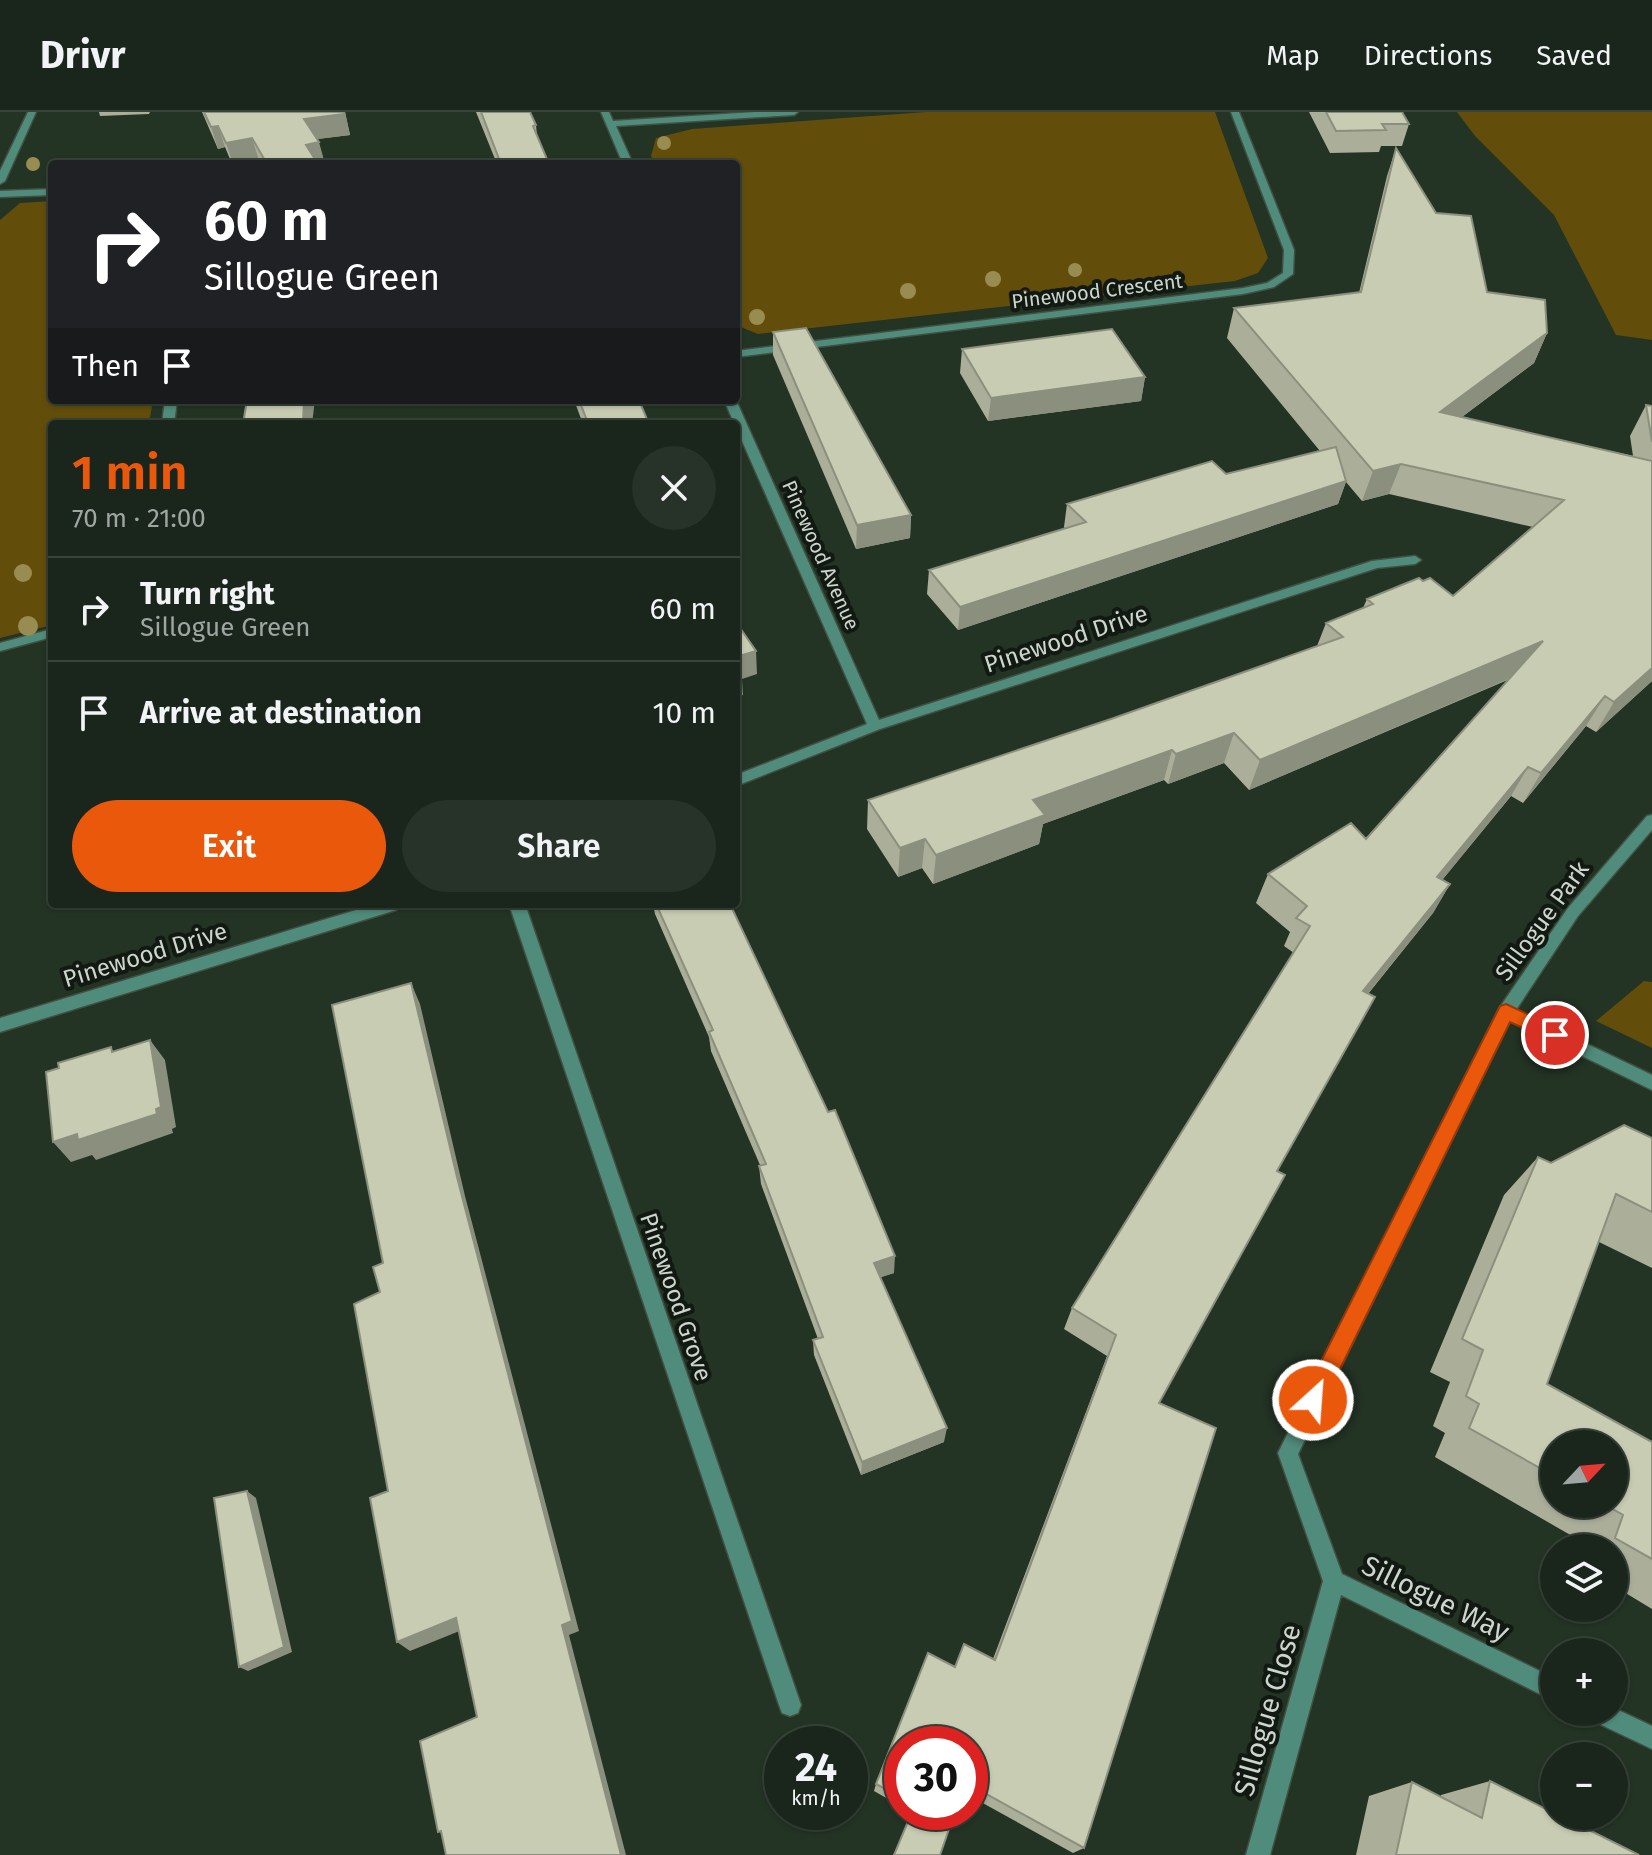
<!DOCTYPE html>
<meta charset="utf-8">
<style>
body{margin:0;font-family:"Fira Sans",sans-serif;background:#273228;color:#f1f3f6;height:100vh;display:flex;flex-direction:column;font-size:30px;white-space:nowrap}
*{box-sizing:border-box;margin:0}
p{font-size:26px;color:#9fa5a3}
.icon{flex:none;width:44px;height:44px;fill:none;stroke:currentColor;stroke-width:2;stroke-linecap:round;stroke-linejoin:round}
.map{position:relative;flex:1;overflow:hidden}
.details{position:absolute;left:48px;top:308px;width:692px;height:488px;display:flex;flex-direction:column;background:#1a261b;border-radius:8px;box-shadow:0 2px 6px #0004,0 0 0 2px #38433a}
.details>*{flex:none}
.banner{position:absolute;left:48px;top:48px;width:692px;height:244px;border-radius:8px;box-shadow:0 2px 6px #0004,0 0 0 2px #38433a;background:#202124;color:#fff;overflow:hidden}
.needle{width:52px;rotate:64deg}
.tools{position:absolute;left:1540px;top:1318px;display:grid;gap:16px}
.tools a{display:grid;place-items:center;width:88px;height:88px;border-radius:50%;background:#1a261b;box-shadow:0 2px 6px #0004,0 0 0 2px #38433a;font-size:40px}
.speed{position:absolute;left:764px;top:1614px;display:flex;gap:16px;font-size:40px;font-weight:700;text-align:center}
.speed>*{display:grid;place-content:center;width:104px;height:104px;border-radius:50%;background:#1a261b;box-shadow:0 2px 6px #0004,0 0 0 2px #38433a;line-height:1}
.speed small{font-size:20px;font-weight:400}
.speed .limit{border:12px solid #d22;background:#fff;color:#111}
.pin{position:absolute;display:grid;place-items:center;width:68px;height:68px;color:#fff;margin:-34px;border:4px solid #fff;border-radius:50%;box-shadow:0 2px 8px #0007}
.me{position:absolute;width:88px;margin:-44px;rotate:26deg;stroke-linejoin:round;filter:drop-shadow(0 0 6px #0008)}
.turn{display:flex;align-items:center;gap:28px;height:168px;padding:0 24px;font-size:36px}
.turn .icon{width:104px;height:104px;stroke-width:2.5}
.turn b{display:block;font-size:56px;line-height:68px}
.then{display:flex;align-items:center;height:76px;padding:0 24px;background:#0003;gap:16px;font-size:30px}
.round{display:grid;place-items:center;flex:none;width:84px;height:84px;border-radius:42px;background:#273228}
.headline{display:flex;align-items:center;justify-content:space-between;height:136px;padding:0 24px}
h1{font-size:48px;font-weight:600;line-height:60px;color:#ea580c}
.primary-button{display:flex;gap:16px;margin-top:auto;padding:16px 24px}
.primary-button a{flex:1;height:92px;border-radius:48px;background:#ea580c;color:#fff;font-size:32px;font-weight:600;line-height:92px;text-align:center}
.primary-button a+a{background:#273228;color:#f1f3f6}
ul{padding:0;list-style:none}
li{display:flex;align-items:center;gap:24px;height:104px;padding:0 24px;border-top:2px solid #38433a}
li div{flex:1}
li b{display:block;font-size:30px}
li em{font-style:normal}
header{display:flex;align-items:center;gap:48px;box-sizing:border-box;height:112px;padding:0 40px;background:#1a261b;border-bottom:2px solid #38433a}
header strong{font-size:38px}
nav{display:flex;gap:44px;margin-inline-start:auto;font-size:28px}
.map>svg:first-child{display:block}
</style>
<header>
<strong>Drivr</strong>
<nav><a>Map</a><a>Directions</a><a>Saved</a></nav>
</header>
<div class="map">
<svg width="1652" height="1743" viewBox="0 0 1652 1743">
<rect width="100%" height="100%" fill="#233324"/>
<path fill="#624d0b" d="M926,0H1215L1268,146L1258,161L1235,169L758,222L736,213V52H655L651,44L656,26L692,17Z
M1457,0H1652V228L1616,223L1554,103L1475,24Z
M52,89V288H153L149,312H52V513L0,526V108L20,91Z
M1644,869L1652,870V936L1596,909Z"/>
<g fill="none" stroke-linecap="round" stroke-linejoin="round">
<g stroke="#415042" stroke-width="3">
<path id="street" d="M28,0H36L5,69L0,72V59Z
M601,0H609L613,9L755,0H798L794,3L616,14L633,52H623Z
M1231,0H1239L1294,138L1293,162L1274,175L1243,182L736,245V239L1243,176L1267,171L1283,161L1284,138Z
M52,77V83L0,85V79Z
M165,288H177L174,312H162Z
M724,288H736L879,608L1372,449L1415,444L1421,448L1415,452L1377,456L880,617L736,674V663L867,612Z
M52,517V525L0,539V531Z
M1652,703V718L1578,804L1516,898L1652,963V978L1510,909L1298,1342L1342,1462L1554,1566V1589L1341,1483L1270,1743H1246L1323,1469L1278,1341L1500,895L1568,796L1647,704Z
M376,792H404L396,798L0,920V906Z
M509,792H525L801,1593L798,1601L790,1604L782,1601L779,1593Z
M1614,1596L1652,1614V1637L1591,1608L1588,1600H1614Z"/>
</g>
<use href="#street" fill="#508c7b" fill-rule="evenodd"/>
</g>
<g fill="#988c50">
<circle cx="664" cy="31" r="7"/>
<circle cx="33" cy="52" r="7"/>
<circle cx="1075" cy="158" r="7"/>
<circle cx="993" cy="167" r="8"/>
<circle cx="908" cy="179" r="8"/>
<circle cx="757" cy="205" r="8"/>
<circle cx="23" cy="461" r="9"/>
<circle cx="28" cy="514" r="10"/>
</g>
<path fill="#abaf9a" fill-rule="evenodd" d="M99,0H150L149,2L100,4Z
M202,0H345L350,23L317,27L325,52H261L259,48L232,52L225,35L218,37Z
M476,0H530L536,13L537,24L549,52H497Z
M1309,0H1402L1409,12L1402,34H1381L1379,40L1330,41Z
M1396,36L1436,101L1471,104L1487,180L1545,188L1547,221L1534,251L1462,305L1633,344L1630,324L1646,293L1652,294V569L1596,620L1586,614L1523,691L1511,684L1442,768L1450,772L1433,801L1368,882L1375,885L1277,1059L1285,1063L1159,1291L1216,1316L1084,1736L1073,1741L970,1684V1632H902V1695L874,1679L876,1672L928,1541L955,1555L964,1532L993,1547L1107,1244L1064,1217L1072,1196L1294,841L1284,834L1290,820L1256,791L1268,762L1351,711L1366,727L1510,567L1249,678L1224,651L1168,672L1164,668L1043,712L1039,732L933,772L922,756L898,765L867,717L868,688L1111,607L1317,534L1326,511L1363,496L1367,487L1419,466L1423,469L1430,466L1453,484L1533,415L1389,382L1362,389L1346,370L1338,392L958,518L927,482L929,458L1065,417L1064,415L1067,392L1212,349L1226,362L1320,339L1227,226L1234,196L1359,181L1387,64Z
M773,220L911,403L910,426L856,437L773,243Z
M962,237L1145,265L1141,289L988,309L960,261Z
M574,288H639L649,312H583Z
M653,792H730L894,1161L880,1165L944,1330L861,1363L814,1243L813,1228L818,1227L761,1072L759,1054L760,1053L711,939L709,925L655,802Z
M1652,1026V1156L1599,1130L1547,1272L1652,1330V1497L1614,1474V1436H1576L1579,1428L1435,1345L1445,1321L1433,1314L1450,1270L1430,1260L1504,1083L1538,1045L1551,1051ZM1554,1332L1614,1392H1554Z
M1490,1669L1639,1743H1356L1369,1684L1412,1670L1441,1685V1683Z"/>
<path fill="#8b8f7d" d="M345,0L350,23L310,28L304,7Z
M218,14L225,35L218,37L211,15Z
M252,26L259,48L233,52L226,31Z
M319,30L325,52H311L306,33Z
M1547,221L1534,251L1428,330L1440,300Z
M1145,265L1141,289L988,309L991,286Z
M304,288H315L312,312H303Z
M1401,352L1389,382L1362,389L1373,359Z
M1346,369L1338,392L958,518L960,495Z
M911,403L910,426L856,437L857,413Z
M1543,529L1527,559L1249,678L1260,648Z
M756,539L757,562L742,567L743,583L736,585V545Z
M1652,556V569L1596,620L1614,590Z
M1605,584L1586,614L1523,691L1541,661Z
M1234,621L1224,651L1168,672L1176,642Z
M1172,638L1164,668L1043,712L1039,732L933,772L936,743L1033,688Z
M1528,655L1511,684L1421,794L1437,765Z
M925,727L922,756L898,765L900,736Z
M1450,772L1433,801L1348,906L1363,879Z
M411,871L420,892L465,1084L579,1519L569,1523L626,1743H621L562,1513Z
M150,928L165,948L176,1015L172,1017L173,1021L96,1048L92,1043L71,1050L53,1030L77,1022Z
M895,1144L894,1161L873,1168L874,1151Z
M947,1316L944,1330L861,1363L862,1350Z
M247,1379L256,1386L292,1540L248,1559L239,1555Z
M456,1506L467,1516L410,1539L397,1530Z"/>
<path fill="#c7ccb3" stroke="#8b8f7d" stroke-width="2" d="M204,0H344V2L304,7L319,30L306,33L318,52H267L252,26L226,31L218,14L211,15Z
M481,0H530L536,13L533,14L549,52H501Z
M1326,0H1402L1409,12H1382L1386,18L1336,19Z
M1396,36L1436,101L1471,104L1487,180L1545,188L1547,221L1440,300L1652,349V556L1614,590L1605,584L1541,661L1528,655L1437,765L1450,772L1363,879L1375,885L1277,1059L1285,1063L1159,1291L1216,1316L1084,1736L970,1673V1632H902V1686L876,1672L928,1541L955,1555L964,1532L995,1548L1116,1223L1072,1196L1310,814L1296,806L1307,794L1268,762L1351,711L1366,727L1543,529L1260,648L1234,621L1176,642L1172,638L1033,688L1045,703L936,743L925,727L900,736L868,688L1111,607L1343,525L1326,511L1373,492L1367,487L1419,466L1423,469L1430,466L1453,484L1564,388L1401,352L1373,359L1234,196L1361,180Z
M806,216L911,403L857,413L773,220Z
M1112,217L1145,265L991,286L962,237Z
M247,288H304L303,312H243Z
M579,288H639L649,312H581L588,311Z
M1646,293L1652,294V330Z
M1336,335L1346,369L960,495L929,458L1086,410L1067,392L1212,349L1226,362Z
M736,510L756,539L736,545Z
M736,552L741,560L736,561Z
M656,792H730L828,1000L835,998L895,1144L874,1151L947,1316L862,1350L813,1228L823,1225L759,1054L766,1052L709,920L713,918Z
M411,871L457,1065L572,1509L562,1513L621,1743H446L441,1719L438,1720L420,1629L477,1605L456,1506L397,1530L370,1386L388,1379L354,1192L380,1180L373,1155L383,1151L332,893Z
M150,928L161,995L156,997L157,1002L78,1028L77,1022L53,1030L46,960L59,956L58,951L111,935L112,940Z
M1624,1013L1652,1026V1100L1616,1082L1547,1272L1652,1330V1447L1615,1426L1623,1403L1604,1392H1614V1332H1554V1364L1469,1316L1479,1292L1466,1284L1483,1238L1462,1227L1538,1045L1551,1051Z
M247,1379L284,1535L239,1555L214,1386Z
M1490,1669L1554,1701V1704H1561L1639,1743H1396L1412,1670L1482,1706Z
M912,1700H955L940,1743H894Z"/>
<path fill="#ea580c" stroke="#983908" stroke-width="2" d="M1506,892L1561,918L1564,923L1561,929L1555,931L1510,910L1321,1296L1313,1299L1305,1296L1302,1288L1305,1281L1500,894Z"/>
<g text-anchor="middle" stroke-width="8" stroke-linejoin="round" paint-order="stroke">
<g font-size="20" fill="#ccd6cc" stroke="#121912">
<text transform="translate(1097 179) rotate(-7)" y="7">Pinewood Crescent</text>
<text transform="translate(821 443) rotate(66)" y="7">Pinewood Avenue</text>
</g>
<g font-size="24" fill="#ccd6cc" stroke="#121912">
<text transform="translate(1066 527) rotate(-18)" y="8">Pinewood Drive</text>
<text transform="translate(1542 809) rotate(-54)" y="8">Sillogue Park</text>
<text transform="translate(145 843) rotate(-17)" y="8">Pinewood Drive</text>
<text transform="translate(676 1185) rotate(71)" y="8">Pinewood Grove</text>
</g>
<g font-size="28" fill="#ccd6cc" stroke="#121912">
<text transform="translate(1436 1486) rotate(26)" y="10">Sillogue Way</text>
<text transform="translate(1267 1598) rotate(-74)" y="10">Sillogue Close</text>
</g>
</g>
</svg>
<div class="tools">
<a><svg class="needle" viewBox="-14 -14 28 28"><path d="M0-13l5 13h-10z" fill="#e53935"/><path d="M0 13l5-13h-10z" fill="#9fa5a3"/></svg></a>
<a><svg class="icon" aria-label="layers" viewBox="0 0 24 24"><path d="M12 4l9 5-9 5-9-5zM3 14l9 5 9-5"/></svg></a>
<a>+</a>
<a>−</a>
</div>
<div class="speed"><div>24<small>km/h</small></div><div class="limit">30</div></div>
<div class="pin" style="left:1555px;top:923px;background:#d93025"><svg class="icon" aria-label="arrive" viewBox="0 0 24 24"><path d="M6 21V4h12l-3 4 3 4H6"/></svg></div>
<svg class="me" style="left:1313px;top:1288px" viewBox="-20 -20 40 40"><circle r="17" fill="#ea580c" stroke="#fff" stroke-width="3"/><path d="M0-11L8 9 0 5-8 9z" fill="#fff"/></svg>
<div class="banner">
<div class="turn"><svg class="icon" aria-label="right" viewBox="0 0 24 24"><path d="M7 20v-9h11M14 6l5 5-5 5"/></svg><div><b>60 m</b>Sillogue Green</div></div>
<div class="then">Then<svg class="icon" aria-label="arrive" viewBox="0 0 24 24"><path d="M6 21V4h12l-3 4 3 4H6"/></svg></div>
</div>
<section class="details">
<div class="headline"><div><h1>1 min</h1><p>70 m · 21:00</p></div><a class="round"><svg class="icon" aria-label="close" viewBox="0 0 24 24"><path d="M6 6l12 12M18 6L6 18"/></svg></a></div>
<ul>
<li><svg class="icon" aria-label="right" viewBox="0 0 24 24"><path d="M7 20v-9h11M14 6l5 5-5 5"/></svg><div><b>Turn right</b><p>Sillogue Green</p></div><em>60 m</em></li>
<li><svg class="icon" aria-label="arrive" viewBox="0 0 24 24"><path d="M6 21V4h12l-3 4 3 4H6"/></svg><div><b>Arrive at destination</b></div><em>10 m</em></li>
</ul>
<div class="primary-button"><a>Exit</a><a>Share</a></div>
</section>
</div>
